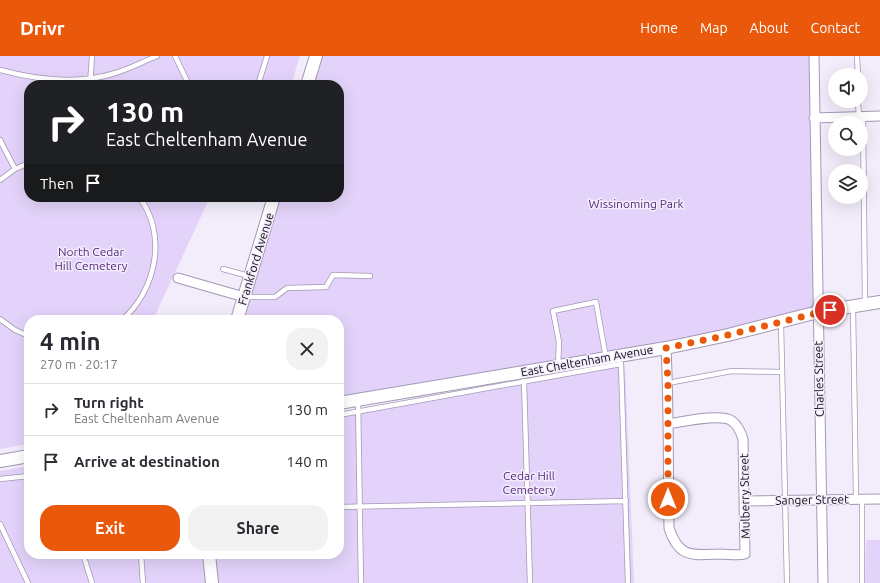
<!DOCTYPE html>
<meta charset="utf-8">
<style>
body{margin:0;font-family:Ubuntu,sans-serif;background:#f2f2f3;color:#2b2b33;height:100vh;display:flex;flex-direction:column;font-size:15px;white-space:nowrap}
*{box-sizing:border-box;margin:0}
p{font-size:13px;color:#7c7c81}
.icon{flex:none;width:22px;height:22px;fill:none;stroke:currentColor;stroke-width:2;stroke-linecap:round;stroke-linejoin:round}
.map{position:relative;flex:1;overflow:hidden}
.panel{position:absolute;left:24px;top:259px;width:320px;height:244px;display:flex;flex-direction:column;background:#fff;border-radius:16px;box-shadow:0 4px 16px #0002}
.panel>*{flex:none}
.hud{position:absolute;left:24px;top:24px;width:320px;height:122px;border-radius:16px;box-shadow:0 4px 16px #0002;background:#202124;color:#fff;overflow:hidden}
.tools{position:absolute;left:828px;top:12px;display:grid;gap:8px}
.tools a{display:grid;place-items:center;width:40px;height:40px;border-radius:50%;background:#fff;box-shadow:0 4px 16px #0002;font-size:20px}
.pin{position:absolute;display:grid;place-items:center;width:34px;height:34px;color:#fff;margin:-17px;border:2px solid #fff;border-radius:50%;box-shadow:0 1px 4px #0007}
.me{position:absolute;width:44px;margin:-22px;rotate:0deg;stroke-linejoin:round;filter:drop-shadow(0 0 3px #0008)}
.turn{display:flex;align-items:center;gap:14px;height:84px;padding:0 16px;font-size:18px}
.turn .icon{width:52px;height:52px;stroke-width:2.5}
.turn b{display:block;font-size:28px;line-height:34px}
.then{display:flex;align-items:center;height:38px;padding:0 16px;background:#0003;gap:8px;font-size:15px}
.round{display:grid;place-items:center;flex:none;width:42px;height:42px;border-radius:16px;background:#f2f2f3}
.summary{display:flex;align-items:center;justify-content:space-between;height:68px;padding:0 16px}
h1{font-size:24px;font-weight:600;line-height:30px}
.primary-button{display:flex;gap:8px;margin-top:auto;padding:8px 16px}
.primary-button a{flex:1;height:46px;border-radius:16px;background:#ea580c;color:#fff;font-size:16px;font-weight:600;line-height:46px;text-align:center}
.primary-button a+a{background:#f2f2f3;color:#2b2b33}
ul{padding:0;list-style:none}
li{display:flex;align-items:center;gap:12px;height:52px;padding:0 16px;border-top:1px solid #e1e1e2}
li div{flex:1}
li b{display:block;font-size:15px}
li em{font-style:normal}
header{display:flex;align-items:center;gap:24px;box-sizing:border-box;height:56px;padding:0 20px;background:#ea580c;color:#fff}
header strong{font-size:19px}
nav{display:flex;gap:22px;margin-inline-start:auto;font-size:14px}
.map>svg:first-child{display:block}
</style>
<header>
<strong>Drivr</strong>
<nav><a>Home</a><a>Map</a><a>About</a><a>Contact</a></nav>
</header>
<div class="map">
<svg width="880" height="527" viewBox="0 0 880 527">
<rect width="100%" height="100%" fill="#f3edfb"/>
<path fill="#e3d3fb" d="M0,0H300L291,29H29V141H210L153,264H29V388L0,393Z
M316,0H814L818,256L606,302L525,309L339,343V264H237L274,141H339V29H307Z
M625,309L634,527H0V415L29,410V498H339V361L520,327Z
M866,484H880V527H865Z"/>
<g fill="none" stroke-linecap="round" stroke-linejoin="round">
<g stroke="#a497b6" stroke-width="6">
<path id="lane" d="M175,0L189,29
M857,0L858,19
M0,14C37,24 75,29 112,18C127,14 142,6 157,0
M90,29L92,0
M258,29L267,0
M858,45L859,61
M863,60L865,248
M0,84L15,113
M0,124L15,113L29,107
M223,213L249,220
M246,241H275L287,232L326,231L333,219L370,220
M853,251L856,443
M0,263L15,274L29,280
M122,264C156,235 168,178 139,141
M781,267L787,527
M558,310L559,286L553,255L596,246L606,302
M524,325L530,527
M668,327L732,315L782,316
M358,345L361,527
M339,359L621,308L628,527
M0,423L29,420
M862,443V527
M339,451L626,445
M0,468L28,527
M83,498L92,527
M141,498L143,527"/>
</g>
<g stroke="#a497b6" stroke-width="11">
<path id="street" d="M814,0L823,527
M814,62L880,60
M178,222L244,241
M666,292C669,352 668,412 669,472C679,503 693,499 720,498C728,498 737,500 745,498L743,383C741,377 738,369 732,365C721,357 682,366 668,368
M745,445L880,443"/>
</g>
<g stroke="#a497b6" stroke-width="14">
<path id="secondary" d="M307,29L316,0
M237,264L274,141
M339,347L666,292L728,279L818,256L880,246
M0,405L29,400
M209,498L212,527"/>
</g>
<use href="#lane" stroke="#fff" stroke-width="4.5"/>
<use href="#street" stroke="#fff" stroke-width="9"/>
<use href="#secondary" stroke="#fff" stroke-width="12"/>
</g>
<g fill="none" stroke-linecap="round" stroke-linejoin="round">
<path stroke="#ea580c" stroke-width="7" stroke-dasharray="0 12.6" d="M668,443V327L666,292L728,279L830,254"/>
</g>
<g text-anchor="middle" stroke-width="3" stroke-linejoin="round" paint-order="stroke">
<g font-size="12" fill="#542a7f" stroke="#f3edfb">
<text x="636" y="152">Wissinoming Park</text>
<text x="91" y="200">North Cedar<tspan x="91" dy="14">Hill Cemetery</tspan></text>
<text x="529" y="424">Cedar Hill<tspan x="529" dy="14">Cemetery</tspan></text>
</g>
<g font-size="12" fill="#120d18" stroke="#f3edfb">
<text transform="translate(256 203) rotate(-73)" y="4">Frankford Avenue</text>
<text transform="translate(587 305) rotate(-10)" y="4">East Cheltenham Avenue</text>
<text transform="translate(819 323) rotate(-91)" y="4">Charles Street</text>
<text transform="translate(745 440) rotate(-91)" y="4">Mulberry Street</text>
<text transform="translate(812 444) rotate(-1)" y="4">Sanger Street</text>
</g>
</g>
</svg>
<div class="tools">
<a><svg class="icon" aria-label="sound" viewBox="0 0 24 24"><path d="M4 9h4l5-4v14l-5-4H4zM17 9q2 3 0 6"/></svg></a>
<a><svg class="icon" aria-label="search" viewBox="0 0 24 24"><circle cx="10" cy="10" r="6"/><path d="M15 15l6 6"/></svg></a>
<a><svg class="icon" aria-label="layers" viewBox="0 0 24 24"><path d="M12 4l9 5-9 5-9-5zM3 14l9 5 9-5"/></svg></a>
</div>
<div class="pin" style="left:830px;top:254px;background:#d93025"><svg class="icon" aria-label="arrive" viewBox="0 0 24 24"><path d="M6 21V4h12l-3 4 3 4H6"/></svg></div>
<svg class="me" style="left:668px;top:443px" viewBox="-20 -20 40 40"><circle r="17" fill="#ea580c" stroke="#fff" stroke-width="3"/><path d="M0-11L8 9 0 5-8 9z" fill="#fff"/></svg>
<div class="hud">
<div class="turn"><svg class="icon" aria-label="right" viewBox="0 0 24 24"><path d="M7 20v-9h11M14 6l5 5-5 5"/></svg><div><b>130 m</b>East Cheltenham Avenue</div></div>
<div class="then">Then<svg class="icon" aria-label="arrive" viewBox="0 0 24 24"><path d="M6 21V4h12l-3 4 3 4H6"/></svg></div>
</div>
<section class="panel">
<div class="summary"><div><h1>4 min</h1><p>270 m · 20:17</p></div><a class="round"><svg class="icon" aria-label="close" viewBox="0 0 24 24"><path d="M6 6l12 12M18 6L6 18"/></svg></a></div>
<ul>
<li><svg class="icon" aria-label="right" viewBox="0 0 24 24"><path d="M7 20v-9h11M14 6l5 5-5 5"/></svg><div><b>Turn right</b><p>East Cheltenham Avenue</p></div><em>130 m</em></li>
<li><svg class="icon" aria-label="arrive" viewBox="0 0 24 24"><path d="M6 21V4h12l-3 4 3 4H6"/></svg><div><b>Arrive at destination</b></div><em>140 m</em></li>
</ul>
<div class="primary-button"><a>Exit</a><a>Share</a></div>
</section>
</div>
